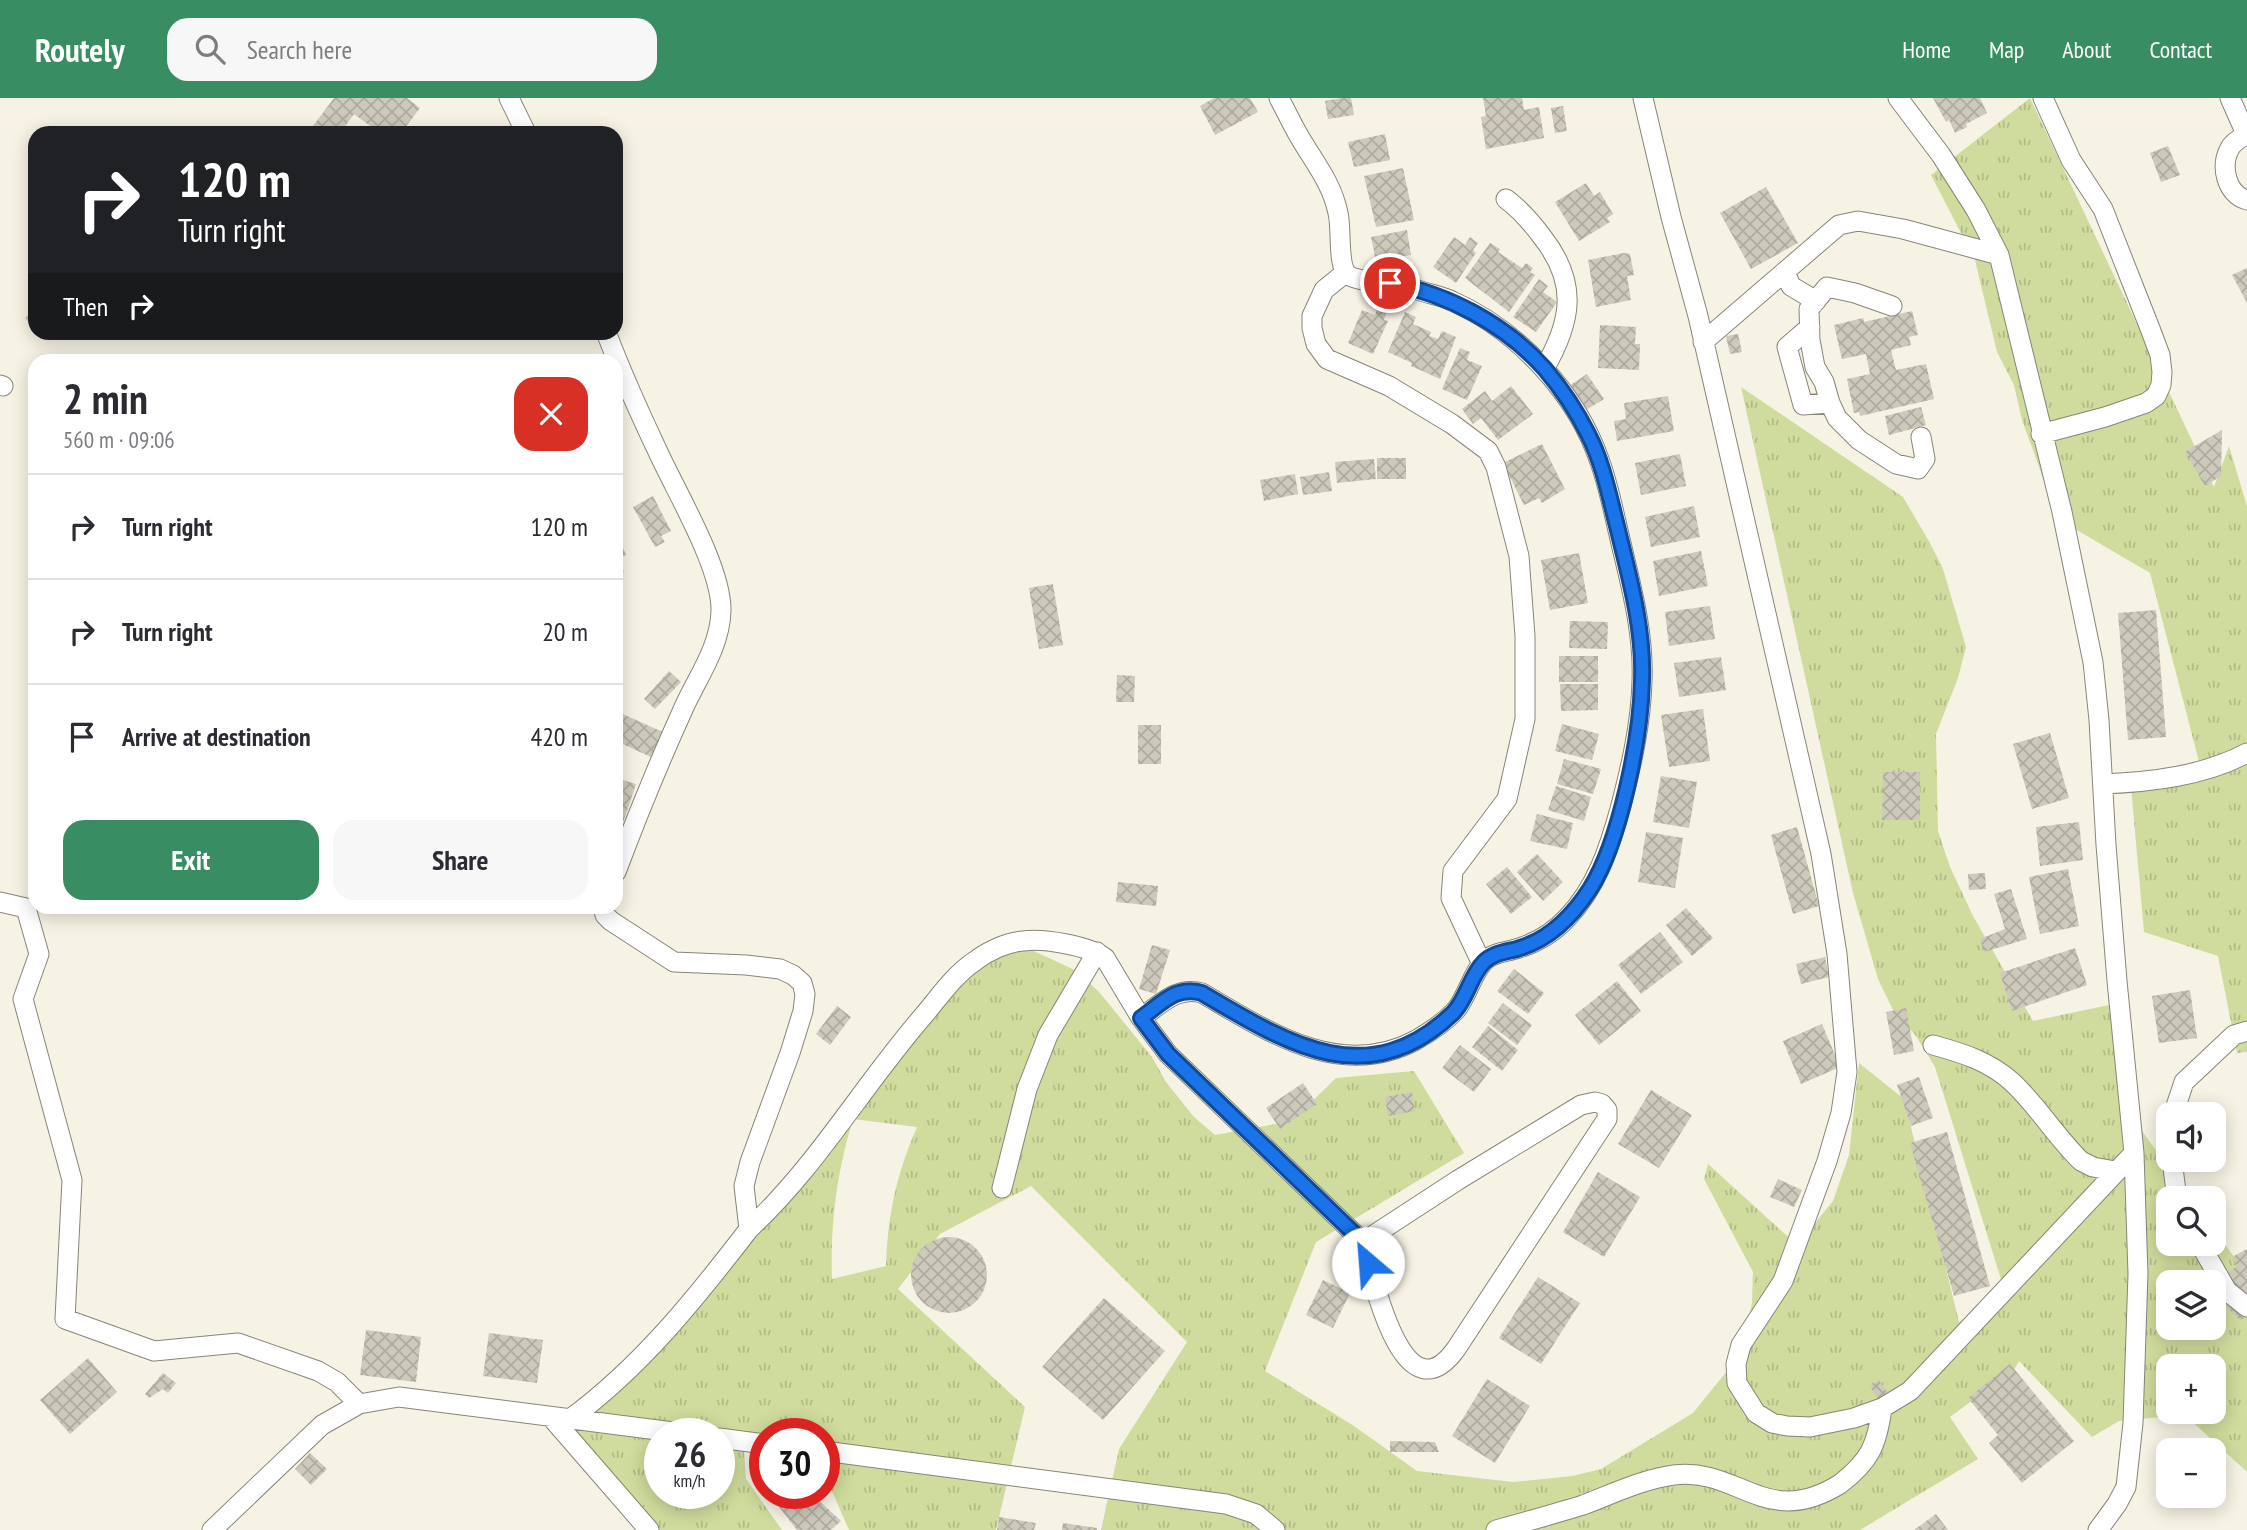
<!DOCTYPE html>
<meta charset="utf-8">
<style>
body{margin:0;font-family:"PT Sans Narrow",sans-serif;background:#f7f7f7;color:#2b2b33;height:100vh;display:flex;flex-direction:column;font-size:26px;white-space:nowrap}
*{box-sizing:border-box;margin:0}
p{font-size:23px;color:#7c7c81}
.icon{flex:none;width:38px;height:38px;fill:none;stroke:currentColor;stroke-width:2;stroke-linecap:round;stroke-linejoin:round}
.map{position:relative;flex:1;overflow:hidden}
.side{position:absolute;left:28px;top:256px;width:595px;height:560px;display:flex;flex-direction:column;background:#fff;border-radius:21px;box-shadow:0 4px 18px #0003}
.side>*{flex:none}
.hud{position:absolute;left:28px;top:28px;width:595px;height:214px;border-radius:21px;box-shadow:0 4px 18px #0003;background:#202124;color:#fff;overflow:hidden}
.tools{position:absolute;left:2156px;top:1004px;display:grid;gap:14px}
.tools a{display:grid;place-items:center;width:70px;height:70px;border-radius:14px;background:#fff;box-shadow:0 4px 18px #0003;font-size:35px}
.speed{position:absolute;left:644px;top:1320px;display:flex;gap:14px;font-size:35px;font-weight:700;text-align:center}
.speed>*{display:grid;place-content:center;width:91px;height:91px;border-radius:50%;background:#fff;box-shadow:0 4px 18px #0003;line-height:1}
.speed small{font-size:18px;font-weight:400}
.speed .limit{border:10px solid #d22;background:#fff;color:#111}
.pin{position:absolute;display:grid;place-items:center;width:60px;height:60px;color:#fff;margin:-30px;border:4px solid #fff;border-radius:50%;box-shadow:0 2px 7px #0007}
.me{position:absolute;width:77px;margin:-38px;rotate:333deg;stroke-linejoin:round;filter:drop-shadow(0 0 5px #0008)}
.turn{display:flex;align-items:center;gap:24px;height:147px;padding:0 35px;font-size:32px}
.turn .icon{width:91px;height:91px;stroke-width:2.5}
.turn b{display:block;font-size:49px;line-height:60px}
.then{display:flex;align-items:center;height:66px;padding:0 35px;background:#0003;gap:14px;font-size:26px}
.round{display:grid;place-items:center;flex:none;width:74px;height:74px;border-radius:21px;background:#f7f7f7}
.summary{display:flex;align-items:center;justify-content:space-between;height:119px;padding:0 35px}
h1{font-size:42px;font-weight:600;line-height:52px}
.button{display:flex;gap:14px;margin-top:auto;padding:14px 35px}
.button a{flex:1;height:80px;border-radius:21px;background:#388e62;color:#fff;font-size:28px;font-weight:600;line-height:80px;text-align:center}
.button a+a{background:#f7f7f7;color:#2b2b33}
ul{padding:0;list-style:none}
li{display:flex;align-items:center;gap:21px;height:105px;padding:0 35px;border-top:2px solid #e1e1e2}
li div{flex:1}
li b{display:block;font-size:26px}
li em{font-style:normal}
header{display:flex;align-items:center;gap:42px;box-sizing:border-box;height:98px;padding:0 35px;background:#388e62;color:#fff}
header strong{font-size:33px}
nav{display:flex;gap:38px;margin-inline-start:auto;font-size:24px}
.search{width:490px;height:63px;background:#f7f7f7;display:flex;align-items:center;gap:18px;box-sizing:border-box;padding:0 24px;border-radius:21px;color:#7c7c81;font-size:26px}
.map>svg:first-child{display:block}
</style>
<header>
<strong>Routely</strong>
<div class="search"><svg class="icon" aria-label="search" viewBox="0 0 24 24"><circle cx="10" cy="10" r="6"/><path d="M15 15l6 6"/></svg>Search here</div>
<nav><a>Home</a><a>Map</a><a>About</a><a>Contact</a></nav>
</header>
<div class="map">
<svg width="2247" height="1432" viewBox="0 0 2247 1432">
<defs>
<pattern id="grass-tufts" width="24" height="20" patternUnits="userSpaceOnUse" patternTransform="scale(1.75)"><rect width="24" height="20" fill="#d0dc9d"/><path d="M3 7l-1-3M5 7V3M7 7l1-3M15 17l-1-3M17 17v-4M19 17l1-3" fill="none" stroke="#b1bb86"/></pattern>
<pattern id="building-cross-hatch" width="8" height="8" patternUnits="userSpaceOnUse" patternTransform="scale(1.75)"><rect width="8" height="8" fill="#cdcabb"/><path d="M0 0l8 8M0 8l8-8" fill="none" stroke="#afac9f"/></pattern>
</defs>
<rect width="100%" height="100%" fill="#f6f3e4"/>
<path fill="url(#grass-tufts)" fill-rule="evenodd" d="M2030,0L2214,389L2229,348L2247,408V954L2237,955L2218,858L2144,834L2130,678L2203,679L2150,475L2058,421L2022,322L2014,287L1997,254L1975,162L1931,77Z
M1741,289L1903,399L1930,445L1943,471L1966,549L1958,580L1936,636L1938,733L1950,769L1973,818L2033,923L2118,905L2140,1030L2191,1101H2168V1146H2214V1131L2247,1177V1374L2185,1317L2119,1323L2092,1339L2019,1263L2014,1272L1950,1319L1978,1361L1860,1432H1101L1119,1351L1187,1244L1031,1088L940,1136L898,1191L1025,1309L996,1432H849L824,1375V1335H765V1355L744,1353L746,1381L782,1432H654L560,1320L634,1259L956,880L1021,847L1077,873L1100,895L1152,959L1166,984L1194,1019L1215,1037L1292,1023L1336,980L1414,973L1464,1055L1316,1144L1265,1273L1354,1328L1417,1373L1513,1384L1572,1378L1601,1371L1693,1315L1744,1252L1752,1204L1753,1174L1704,1081L1708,1066L1797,1147L1833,1103L1849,1057L1859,965L1904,1001L1959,1224L2004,1191L1935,969L1916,938L1893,912L1878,881L1853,795ZM853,1021L917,1029C897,1074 887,1119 886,1168L832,1181C830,1125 837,1074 853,1021ZM2168,1185H2214V1230H2168ZM2168,1269H2214V1314H2168ZM660,1335H719V1395H660Z"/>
<path fill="url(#building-cross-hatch)" d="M334,0H407L420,10L401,35H380L354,16L340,35H323L313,28Z
M1214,0H1250L1258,14L1215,37L1200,8Z
M1341,0H1351L1354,17L1328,21L1325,3Z
M1483,0H1522L1524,12L1539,9L1544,40L1486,51L1481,19L1486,18Z
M1933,0H1980L1987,15L1966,26L1967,29L1955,35L1949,22L1946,24Z
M1563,8L1567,33L1555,35L1551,10Z
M1385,36L1390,62L1354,69L1348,44Z
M2168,48L2180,77L2161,84L2150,55Z
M1403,70L1414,122L1376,129L1364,78Z
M1586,85L1594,98L1600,94L1613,116L1607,120L1610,124L1579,143L1555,104Z
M1766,89L1798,145L1751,171L1720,115Z
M1407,132L1411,157L1376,163L1371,139Z
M1454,139L1465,147L1470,139L1478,145L1473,152L1476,155L1456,185L1433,169Z
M1490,145L1500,151L1498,154L1522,170L1526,165L1533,170L1530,174L1535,177L1509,214L1465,180Z
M1624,155L1630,156L1634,177L1627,178L1631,202L1596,209L1588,162Z
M2247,170V205L2232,177Z
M1539,181L1548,188L1543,194L1557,204L1536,234L1513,219Z
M1378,209L1387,213L1384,222L1388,223L1373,256L1348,245L1362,212L1375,217Z
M33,212L35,214V230L25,220Z
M1912,213L1918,237L1909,239L1911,247L1891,252L1896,272L1926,266L1934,301L1860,318L1859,314L1854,315L1847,281L1870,276L1866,256L1842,261L1834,227L1863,220L1864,224Z
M1405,214L1416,219L1413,226L1431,234L1429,238L1438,241L1442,233L1456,239L1440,281L1411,268L1412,265L1388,254Z
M1600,227L1636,229L1635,246H1640L1639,272L1598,270Z
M1738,236L1742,254L1730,256L1726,238Z
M1460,250L1470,254L1467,262L1482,268L1467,302L1442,291Z
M1587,276L1604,301L1586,312L1569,288Z
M1511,288L1533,316L1498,342L1481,320L1473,326L1462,311L1485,293L1492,303Z
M1668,298L1674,333L1617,343L1614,323L1626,321L1624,305Z
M1921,309L1926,327L1889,337L1885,318Z
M2222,332L2221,378L2205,388L2185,354Z
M1542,346L1565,391L1542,405L1539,400L1524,407L1503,365Z
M1680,356L1686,388L1641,397L1635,365Z
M1377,360H1406V381H1377Z
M1374,361L1376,381L1337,385L1335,364Z
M1329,374L1332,393L1303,397L1300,379Z
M1295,376L1298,396L1264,403L1260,382Z
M653,398L671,433L661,438L665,444L655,449L633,409Z
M1694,408L1700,439L1651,449L1645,419Z
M621,445L626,457L618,460L624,474L616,477V447Z
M1701,453L1708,488L1659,498L1653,463Z
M1579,455L1588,505L1550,512L1541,462Z
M1053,486L1063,547L1039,551L1029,490Z
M1710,508L1715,541L1669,548L1665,514Z
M2156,512L2166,639L2128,642L2118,515Z
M1570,523L1608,524L1607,551L1569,550Z
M1559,558H1598V584H1559Z
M1721,559L1726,592L1679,599L1674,565Z
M669,573L681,584L655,611L644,601Z
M1117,577L1135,578L1134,604H1116Z
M1560,586H1598V612L1561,613Z
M1703,611L1710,663L1669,669L1661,617Z
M616,613L665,635L653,660L616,643Z
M1562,626L1599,636L1592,662L1555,653Z
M1138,627H1161V666H1138Z
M2050,635L2069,700L2032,711L2013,646Z
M1564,661L1601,671L1593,696L1557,686Z
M1883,674H1920V722H1882Z
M1661,678L1697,684L1689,730L1653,724Z
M616,680L636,686L621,730L616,728Z
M1556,688L1591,699L1584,723L1548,712Z
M1537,716L1573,725L1567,751L1530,743Z
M2079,724L2083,762L2040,768L2036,729Z
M1797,729L1819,808L1793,816L1771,737Z
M1646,734L1683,740L1675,790L1638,784Z
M1537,756L1563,784L1543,803L1517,774Z
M1507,769L1532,799L1511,816L1486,786Z
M2068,771L2079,828L2040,836L2029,779Z
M1985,775L1986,791L1969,792L1968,776Z
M1118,784L1158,788L1156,808L1116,804Z
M2011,791L2027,841L1984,854L1980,841L2005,831L1994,796Z
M1686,810L1713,840L1692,858L1666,827Z
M1660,834L1683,864L1641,896L1618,867Z
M1152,847L1170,852L1156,896L1139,891Z
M2075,850L2087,887L2012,913L2000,875Z
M1825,859L1829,879L1801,886L1796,866Z
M1514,871L1544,895L1528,916L1497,893Z
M1617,883L1641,913L1599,947L1575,917Z
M2190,892L2197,940L2159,945L2152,898Z
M1503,905L1532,927L1517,947L1488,925Z
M837,908L851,919L830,947L816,936Z
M1906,910L1914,953L1894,957L1886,914Z
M1822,926L1840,969L1801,986L1783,943Z
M1488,928L1518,952L1502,973L1472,949Z
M1460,947L1491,971L1474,994L1442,970Z
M1919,979L1933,1020L1911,1028L1897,987Z
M1303,985L1317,1006L1280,1031L1266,1010Z
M1651,992L1692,1017L1659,1070L1618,1046Z
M1412,994L1415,1013L1388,1018L1385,999Z
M1947,1034L1990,1188L1954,1198L1910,1045Z
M1598,1074L1640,1099L1604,1159L1563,1134Z
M1778,1081L1802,1092L1794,1109L1770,1099Z
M911 1177a38 38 0 1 1 76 0a38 38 0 1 1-76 0Z
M2247,1151V1219L2240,1222L2214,1196V1186L2237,1168L2232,1159Z
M1538,1179L1580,1205L1541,1266L1499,1240Z
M1323,1182L1350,1195L1333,1230L1306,1217Z
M1104,1200L1165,1253L1103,1322L1042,1269Z
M366,1232L421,1239L416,1284L360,1277Z
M489,1235L543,1242L537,1285L483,1278Z
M88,1260L117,1294L70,1336L40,1302Z
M2010,1266L2074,1343L2022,1385L1989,1345L1998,1337L1968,1300Z
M163,1275L176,1285L168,1295L163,1291L149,1300L145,1296Z
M1487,1281L1530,1308L1495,1365L1452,1338Z
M1879,1282L1889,1297L1879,1303L1870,1288Z
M1390,1343L1435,1344L1439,1354H1390Z
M310,1355L327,1371L311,1387L295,1371Z
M785,1396L814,1398L841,1423L831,1432H797L779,1409Z
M1936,1416L1948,1432H1914Z
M999,1419L1036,1425L1034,1432H997Z
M1063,1425L1097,1430V1432H1062Z"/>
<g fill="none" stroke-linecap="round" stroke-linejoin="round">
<g stroke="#888578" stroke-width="21">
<path id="minor" d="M509,0L526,35
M1643,0L1671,119L1698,218L1821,756L1837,856L1847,974L1841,1015L1827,1063L1783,1183L1741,1247L1736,1266L1737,1285L1756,1315L1772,1325L1787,1328L1810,1329L1854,1320L1882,1310L1910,1293L2134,1055
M1898,0L1941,57L1976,112L1999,157L2062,414L2093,564L2099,622L2106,747L2117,883L2134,1055L2138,1176L2133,1325L2126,1389L2117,1406L2098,1432
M2230,0L2246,36
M2247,36C2242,39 2233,44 2230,50C2220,68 2226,96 2247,102
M1506,101C1521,112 1532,125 1543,140C1578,185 1572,223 1544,271
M1785,174L1791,188L1816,203
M1345,175L1324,192L1312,218V230L1316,246L1327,261L1389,288L1452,326L1488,353L1496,369L1519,458L1525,538V621L1507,701L1453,773L1451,800L1482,866
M1892,208L1855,195L1827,189L1809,211L1810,242L1815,269L1824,284L1830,305L1837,320L1859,342L1896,366L1918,371L1925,361L1921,339
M1810,229L1787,249L1803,307L1830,305
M606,234C622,276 640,316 659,356C678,397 722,471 721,513C720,548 699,577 685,607C660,662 637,718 616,774
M1703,244L1839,127L1858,123L1903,131L1999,157
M0,287L3,288
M2041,336L2105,319L2146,305L2156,298L2161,287L2162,274L2160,257L2151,233L2103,111L2071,62L2043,0
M2103,686C2151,684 2204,678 2247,655
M0,804L26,810L39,856L23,901L72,1082L65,1221L154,1253L238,1245L318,1273L337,1284L359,1306
M1141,920C1161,906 1177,888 1202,895C1267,933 1340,983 1416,942C1430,934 1445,924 1456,912C1468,897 1472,875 1485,862C1495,854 1507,854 1519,850C1538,844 1553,835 1567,820C1596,790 1609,751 1620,711C1631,669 1641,626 1642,583C1644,535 1631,488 1620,441C1614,416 1609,389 1600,364C1577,296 1518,232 1452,203C1442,198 1429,196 1418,192C1403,187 1357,184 1348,177C1337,168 1342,130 1338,115C1332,85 1314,64 1299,38C1292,26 1286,13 1279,0
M1933,947C1962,955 1989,963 2012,984C2038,1008 2056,1039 2081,1063L2093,1069L2115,1073
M1595,1004L1602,1006L1607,1012V1021L1456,1251C1403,1324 1372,1177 1363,1144L1458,1082L1581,1007Z
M2173,1017L2184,984L2234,937L2247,933
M2168,1032V1036
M2172,1062L2177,1101
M1002,1090L1027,991L1048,937L1097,854
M749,1131C818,1067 863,987 924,917C940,898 954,877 975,863C988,853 1007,844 1023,843C1044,840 1089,848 1105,860L1141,920L1168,956L1363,1144
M2200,1146L2227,1193L2247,1209
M551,1319L649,1432
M570,1321C641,1269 696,1200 749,1131L744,1088L750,1064L790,955L803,913L805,896L802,885L793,877L780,871L746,867L674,864L611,823L605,817L603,808
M719,1340L765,1346
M824,1353L1226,1406L1256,1416L1275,1432
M212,1432L322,1327L359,1306L399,1299L681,1335
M1496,1432C1525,1424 1554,1416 1583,1407C1612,1396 1643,1381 1674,1377C1739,1369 1766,1432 1840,1386C1870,1363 1877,1347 1882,1310"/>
</g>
<use href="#minor" stroke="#fff" stroke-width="19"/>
</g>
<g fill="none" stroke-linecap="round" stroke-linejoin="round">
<g stroke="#114b97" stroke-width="18">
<path id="route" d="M1368,1165L1363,1144L1168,956L1141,920C1161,906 1176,887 1202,895C1286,945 1368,997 1453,915C1467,901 1470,878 1484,864C1493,855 1505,854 1517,851C1549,842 1572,819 1590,791C1620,744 1641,639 1642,582C1644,530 1629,478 1617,428C1609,397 1603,365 1588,336C1577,314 1561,290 1545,271C1505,226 1448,196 1390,185"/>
</g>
<use href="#route" stroke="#1a73e8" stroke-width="12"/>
</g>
</svg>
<div class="tools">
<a><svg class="icon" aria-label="sound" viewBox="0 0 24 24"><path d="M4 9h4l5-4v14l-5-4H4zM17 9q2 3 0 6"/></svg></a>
<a><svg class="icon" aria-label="search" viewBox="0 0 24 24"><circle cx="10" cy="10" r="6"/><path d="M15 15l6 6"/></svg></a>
<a><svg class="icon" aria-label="layers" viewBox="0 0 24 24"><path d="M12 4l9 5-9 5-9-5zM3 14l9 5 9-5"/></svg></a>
<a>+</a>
<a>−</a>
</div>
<div class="speed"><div>26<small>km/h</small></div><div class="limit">30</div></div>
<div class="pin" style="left:1390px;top:185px;background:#d93025"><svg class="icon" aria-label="arrive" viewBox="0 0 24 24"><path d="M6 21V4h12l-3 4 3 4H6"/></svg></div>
<svg class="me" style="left:1368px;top:1165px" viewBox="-20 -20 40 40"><circle r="19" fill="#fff"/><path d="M0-13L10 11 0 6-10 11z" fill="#1a73e8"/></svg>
<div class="hud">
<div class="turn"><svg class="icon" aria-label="right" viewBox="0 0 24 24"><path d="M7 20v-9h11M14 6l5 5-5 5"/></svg><div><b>120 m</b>Turn right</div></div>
<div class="then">Then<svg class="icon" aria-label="right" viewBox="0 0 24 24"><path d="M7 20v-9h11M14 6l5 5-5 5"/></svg></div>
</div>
<section class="side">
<div class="summary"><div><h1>2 min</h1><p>560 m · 09:06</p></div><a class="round" style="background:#d93025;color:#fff"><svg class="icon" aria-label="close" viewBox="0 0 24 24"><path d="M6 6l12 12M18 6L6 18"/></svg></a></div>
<ul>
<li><svg class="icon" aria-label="right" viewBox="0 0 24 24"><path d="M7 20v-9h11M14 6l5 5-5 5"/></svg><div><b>Turn right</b></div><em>120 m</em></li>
<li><svg class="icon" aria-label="right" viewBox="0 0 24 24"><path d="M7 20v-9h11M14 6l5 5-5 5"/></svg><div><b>Turn right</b></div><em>20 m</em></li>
<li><svg class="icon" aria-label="arrive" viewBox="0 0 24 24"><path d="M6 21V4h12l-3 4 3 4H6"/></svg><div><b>Arrive at destination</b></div><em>420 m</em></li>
</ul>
<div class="button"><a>Exit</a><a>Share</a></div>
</section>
</div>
